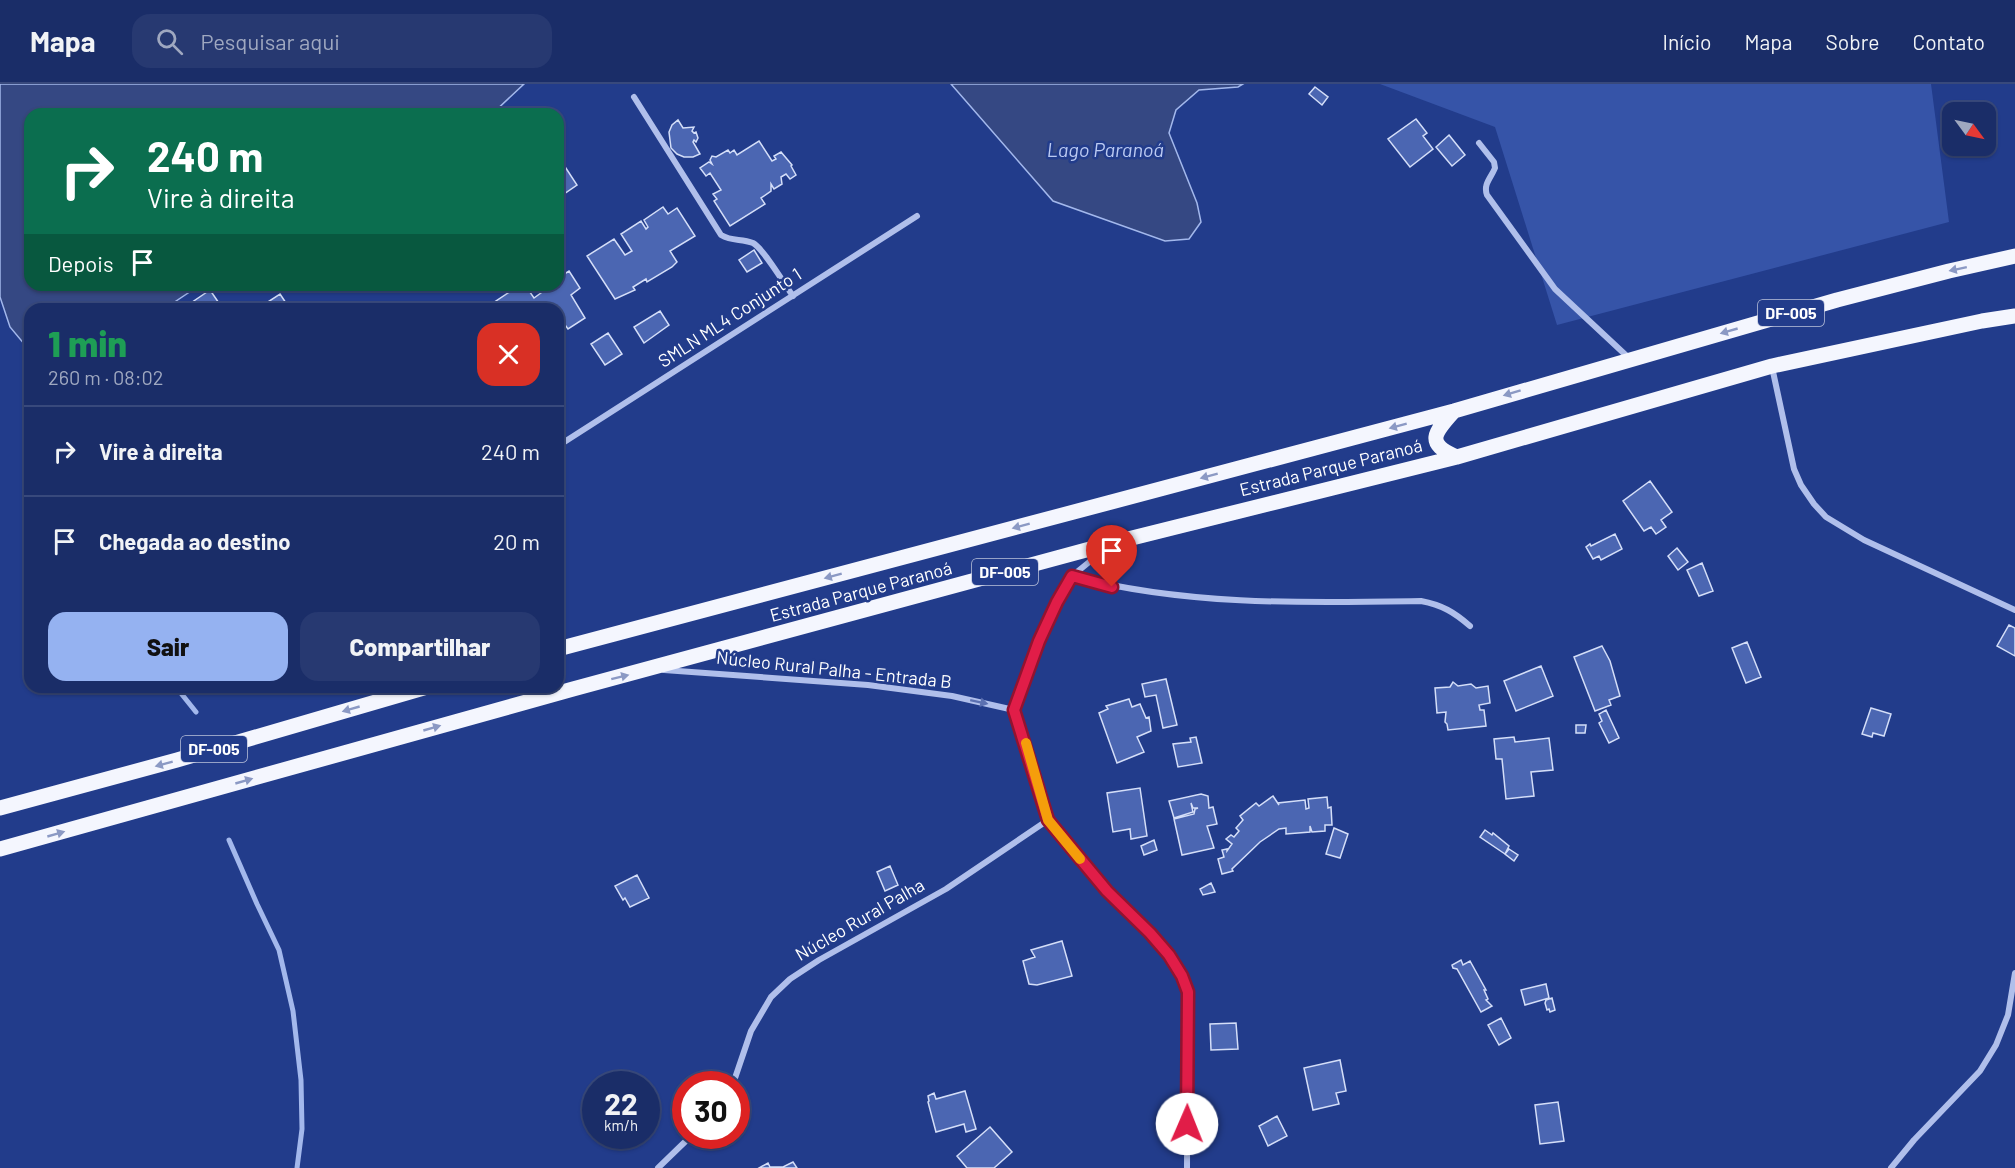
<!DOCTYPE html>
<html lang="pt">
<meta charset="utf-8">
<style>
body{margin:0;font-family:Barlow,sans-serif;background:#273971;color:#f1f3f6;height:100vh;display:flex;flex-direction:column;font-size:22px;white-space:nowrap}
*{box-sizing:border-box;margin:0}
p{font-size:20px;color:#9fa8c0}
.icon{flex:none;width:33px;height:33px;fill:none;stroke:currentColor;stroke-width:2;stroke-linecap:round;stroke-linejoin:round}
.map{position:relative;flex:1;overflow:hidden}
.sheet{position:absolute;left:24px;top:219px;width:540px;height:390px;display:flex;flex-direction:column;background:#1a2d68;border-radius:18px;box-shadow:0 2px 4px #0004,0 0 0 2px #38497c}
.sheet>*{flex:none}
.top-card{position:absolute;left:24px;top:24px;width:540px;height:183px;border-radius:18px;box-shadow:0 2px 4px #0004,0 0 0 2px #38497c;background:#0b6e4f;color:#fff;overflow:hidden}
.needle{width:39px;rotate:123deg}
.controls{position:absolute;left:1942px;top:18px;display:grid;gap:12px}
.controls a{display:grid;place-items:center;width:54px;height:54px;border-radius:12px;background:#1a2d68;box-shadow:0 2px 4px #0004,0 0 0 2px #38497c;font-size:30px}
.speed{position:absolute;left:582px;top:987px;display:flex;gap:12px;font-size:30px;font-weight:700;text-align:center}
.speed>*{display:grid;place-content:center;width:78px;height:78px;border-radius:50%;background:#1a2d68;box-shadow:0 2px 4px #0004,0 0 0 2px #38497c;line-height:1}
.speed small{font-size:15px;font-weight:400}
.speed .limit{border:9px solid #d22;background:#fff;color:#111}
.pin{position:absolute;display:grid;place-items:center;width:51px;height:51px;color:#fff;margin:-62px -26px;border-radius:50% 50% 50% 0;rotate:-45deg;box-shadow:0 0 6px #0007}
.pin .icon{rotate:45deg}
.me{position:absolute;width:66px;margin:-33px;rotate:1deg;stroke-linejoin:round;filter:drop-shadow(0 0 4px #0008)}
.turn{display:flex;align-items:center;gap:21px;height:126px;padding:0 24px;font-size:27px}
.turn .icon{width:78px;height:78px;stroke-width:2.5}
.turn b{display:block;font-size:42px;line-height:51px}
.then{display:flex;align-items:center;height:57px;padding:0 24px;background:#0003;gap:12px;font-size:22px}
.round{display:grid;place-items:center;flex:none;width:63px;height:63px;border-radius:18px;background:#273971}
.summary{display:flex;align-items:center;justify-content:space-between;height:102px;padding:0 24px}
h1{font-size:36px;font-weight:800;line-height:45px;color:#1e9e55}
.button{display:flex;gap:12px;margin-top:auto;padding:12px 24px}
.button a{flex:1;height:69px;border-radius:18px;background:#95b2f1;color:#111;font-size:24px;font-weight:800;line-height:69px;text-align:center}
.button a+a{background:#273971;color:#f1f3f6}
ul{padding:0;list-style:none}
li{display:flex;align-items:center;gap:18px;height:90px;padding:0 24px;border-top:2px solid #38497c}
li div{flex:1}
li b{display:block;font-size:22px}
li em{font-style:normal}
header{display:flex;align-items:center;gap:36px;box-sizing:border-box;height:84px;padding:0 30px;background:#1a2d68;border-bottom:2px solid #38497c}
header strong{font-size:28px}
nav{display:flex;gap:33px;margin-inline-start:auto;font-size:21px}
.search{width:420px;height:54px;background:#273971;display:flex;align-items:center;gap:15px;box-sizing:border-box;padding:0 21px;border-radius:18px;color:#9fa8c0;font-size:22px}
.map>svg:first-child{display:block}
</style>
<header>
<strong>Mapa</strong>
<div class="search"><svg class="icon" aria-label="search" viewBox="0 0 24 24"><circle cx="10" cy="10" r="6"/><path d="M15 15l6 6"/></svg>Pesquisar aqui</div>
<nav><a>Início</a><a>Mapa</a><a>Sobre</a><a>Contato</a></nav>
</header>
<div class="map">
<svg width="2015" height="1084" viewBox="0 0 2015 1084">
<rect width="100%" height="100%" fill="#223c8b"/>
<path fill="#3654a8" d="M1380,0H1931L1949,138L1557,241L1495,43Z"/>
<path fill="#354883" stroke="#a3b8ec" stroke-width="1.5" d="M0,0H524L492,30H30V201H200L164,225H30V267L10,243L0,213Z
M951,0H1243L1238,3L1199,6L1176,26L1169,49L1197,119L1201,138L1189,155L1165,157L1053,117Z"/>
<g fill="none" stroke-linecap="round" stroke-linejoin="round">
<path stroke="#a3b8ec" stroke-width="5" d="M176,603L196,628
M229,756L257,820L279,866L293,927L301,996L302,1045L297,1084"/>
</g>
<path fill="#4b66b2" stroke="#d4def8" stroke-width="1.5" d="M1315,3L1328,13L1322,21L1309,10Z
M1989,22L1990,39L1986,40V28H1964L1963,25Z
M1416,35L1427,49L1423,52L1433,65L1410,83L1388,55Z
M678,36L683,44L694,43L692,47L694,49L696,48L698,54L696,58L694,56L693,58L700,70L693,73H684L677,70L671,64L669,48L672,41Z
M1449,51L1465,71L1452,82L1436,63Z
M759,57L772,77L776,75L774,72L781,68L792,81L791,82L796,91L790,95L786,90L781,93L782,100L774,105L771,100V107L761,114L765,120L730,142L714,117L717,115L713,110L721,106L710,89L706,92L700,84L709,78L712,80L710,76L712,72L716,73L728,66L730,69L734,66L737,71Z
M558,72L577,101L558,114Z
M663,123L668,130L677,124L695,152L670,167L677,178L672,183L647,198L646,195L633,203L635,206L615,215L587,172L614,155L625,171L632,167L621,150L641,137L646,145L648,143L644,136Z
M754,166L762,179L747,188L739,176Z
M569,187L580,204L571,211L585,234L568,245L563,238L559,241L561,244L558,247V225H497L493,219L520,201H525L534,214L549,203L548,201H558V194Z
M210,206L223,225H182Z
M280,210L290,225H257Z
M660,227L669,241L644,259L634,243Z
M608,249L622,270L605,281L591,260Z
M1650,397L1672,428L1661,436L1666,443L1656,450L1651,443L1644,447L1623,417Z
M1615,450L1622,465L1601,476L1599,472L1593,475L1586,463L1590,460L1591,462Z
M1677,464L1688,478L1678,486L1668,472Z
M1702,479L1713,507L1699,512L1687,486Z
M2009,541L2015,544V572L1997,562Z
M1747,558L1761,593L1746,599L1732,564Z
M1602,562L1610,577L1620,612L1609,616L1611,621L1595,627L1574,573Z
M1541,582L1553,612L1516,627L1504,597Z
M1166,595L1177,641L1163,644L1156,611L1145,613L1142,600Z
M1453,598L1458,602L1471,600L1476,604L1488,602L1490,619L1479,621L1480,626H1484L1486,642L1448,646L1447,640L1445,638L1446,628L1437,629L1435,604L1450,603Z
M1129,615L1132,623L1140,620L1146,634L1149,633L1151,647L1137,653L1144,668L1117,679L1099,629L1108,625L1106,622Z
M1871,624L1891,630L1884,652L1873,649L1872,653L1862,650Z
M1606,626L1619,654L1609,659L1599,639L1602,637L1599,630Z
M1576,641H1586L1585,649H1576Z
M1196,653L1202,679L1178,683L1173,660L1191,658L1190,654Z
M1514,653L1515,658L1549,654L1553,686L1531,688L1534,712L1506,715L1502,675H1496L1494,655Z
M1140,704L1147,752L1131,755L1130,745L1113,748L1107,709Z
M1201,710L1208,712L1209,724L1213,723L1217,740L1207,742L1214,764L1182,771L1174,735L1194,730L1195,725L1198,724H1193L1191,719L1193,728L1174,734L1169,717Z
M1273,712L1279,721L1278,719L1305,716L1306,725L1309,724L1308,715L1327,713L1328,724L1331,723L1332,741H1325V747L1312,748L1310,742V748L1286,750V744L1279,745L1260,758L1232,785L1233,787L1222,790L1218,775L1224,773L1222,766L1227,765V767L1232,760L1226,755L1231,751L1234,753L1239,747L1236,744L1243,736L1240,732L1256,719L1259,722Z
M1334,744L1348,750L1340,774L1326,770Z
M1485,746L1492,751L1493,749L1509,762L1505,770L1480,753Z
M1154,756L1157,766L1144,771L1141,762Z
M1509,765L1518,771L1514,777L1505,770Z
M890,782L898,801L885,807L877,788Z
M637,791L649,814L630,823L625,814L623,816L615,802Z
M1211,799L1215,808L1203,811L1200,805Z
M1062,857L1072,892L1037,901L1029,900L1023,877L1035,873L1031,866Z
M1461,876L1463,881L1470,877L1486,906H1484L1488,915L1486,916L1492,922L1481,928L1457,885L1453,884L1452,881Z
M1546,900L1549,914L1525,921L1521,906Z
M1552,914L1555,926L1550,928L1549,925L1547,926L1545,919L1546,916Z
M1501,934L1511,954L1499,961L1488,941Z
M1236,939L1238,965L1211,966L1210,940Z
M1340,976L1346,1007L1336,1009L1339,1020L1313,1026L1304,984Z
M965,1007L976,1045L966,1048L964,1040L936,1048L928,1018L929,1017L928,1012L934,1009L936,1015Z
M1558,1018L1564,1057L1540,1060L1535,1021Z
M1277,1032L1287,1052L1268,1062L1259,1042Z
M990,1043L1012,1068L994,1084H967L957,1072Z
M793,1078L797,1084H759L768,1079L770,1083H783Z"/>
<g fill="none" stroke-linecap="round" stroke-linejoin="round">
<path stroke="#b0bfeb" stroke-width="6" d="M634,13L721,151C733,158 741,154 753,159C763,164 785,201 793,212
M1479,59L1494,78L1495,84C1491,94 1483,100 1487,111L1555,205L1630,275
M1772,283L1794,385L1801,401L1814,420L1826,433L1864,456L2015,526
M558,362L917,132
M1104,466L1072,492L1057,518L1039,557L1014,626L1048,736L1107,807L1169,871L1182,892L1188,908L1187,1084
M1072,492C1186,522 1304,519 1421,517C1442,521 1454,528 1470,542
M664,586L868,601L952,612L1014,626
M733,1000L751,947L771,913L790,895L819,876L946,805L1048,736
M658,1084L691,1052
M1891,1084L1914,1056L1980,987L1996,961L2008,931L2015,889"/>
<path stroke="#f4f6fe" stroke-width="15" d="M1454,327C1435,348 1424,359 1457,373
M558,565L1454,327L1837,216L1949,187L2015,172
M0,724L177,676L427,603
M0,765L573,605L1112,459L1457,373L1772,282L1982,237L2015,232"/>
</g>
<defs><path id="oneway-solid" d="M-6-.8H1V-3.2L6.5 0L1 3.2V.8H-6Z" transform="scale(1.5)"/></defs>
<g fill="#8b99c4">
<use href="#oneway-solid" transform="translate(1958 185) rotate(168)"/>
<use href="#oneway-solid" transform="translate(1729 247) rotate(164)"/>
<use href="#oneway-solid" transform="translate(1512 309) rotate(163)"/>
<use href="#oneway-solid" transform="translate(1398 342) rotate(165)"/>
<use href="#oneway-solid" transform="translate(1209 392) rotate(165)"/>
<use href="#oneway-solid" transform="translate(1021 442) rotate(165)"/>
<use href="#oneway-solid" transform="translate(833 492) rotate(165)"/>
<use href="#oneway-solid" transform="translate(620 593) rotate(-14)"/>
<use href="#oneway-solid" transform="translate(351 625) rotate(164)"/>
<use href="#oneway-solid" transform="translate(432 644) rotate(-16)"/>
<use href="#oneway-solid" transform="translate(164 680) rotate(165)"/>
<use href="#oneway-solid" transform="translate(244 697) rotate(-16)"/>
<use href="#oneway-solid" transform="translate(56 750) rotate(-16)"/>
</g>
<use fill="#5b70b1" href="#oneway-solid" transform="translate(979 618) rotate(12)"/>
<g fill="none" stroke-linecap="round" stroke-linejoin="round">
<g stroke="#92132f" stroke-width="15">
<path id="route" d="M1112,503L1072,492L1057,518L1039,557L1014,626L1048,736L1107,807L1150,849L1169,871L1182,892L1188,908L1187,1040"/>
</g>
<use href="#route" stroke="#e11d48" stroke-width="10"/>
<path stroke="#f59e0b" stroke-width="10" d="M1026,659L1048,736L1080,775"/>
</g>
<g text-anchor="middle" stroke-width="5" stroke-linejoin="round" paint-order="stroke">
<g fill="#223c8b" stroke="#bdc4dc" stroke-width="1.5">
<rect x="1758" y="216" width="66" height="26" rx="4.5"/>
<rect x="972" y="475" width="66" height="26" rx="4.5"/>
<rect x="181" y="652" width="66" height="26" rx="4.5"/>
</g>
<g font-size="16" font-weight="bold" fill="#fff">
<text x="1791" y="235">DF-005</text>
<text x="1005" y="494">DF-005</text>
<text x="214" y="671">DF-005</text>
</g>
<g font-size="18" fill="#fff" stroke="#223c8b">
<text transform="translate(730 234) rotate(-33)" y="6">SMLN ML4 Conjunto 1</text>
<text transform="translate(1331 384) rotate(-14)" y="6">Estrada Parque Paranoá</text>
<text transform="translate(861 508) rotate(-15)" y="6">Estrada Parque Paranoá</text>
<text transform="translate(834 586) rotate(6)" y="6">Núcleo Rural Palha - Entrada B</text>
<text transform="translate(860 836) rotate(-30)" y="6">Núcleo Rural Palha</text>
</g>
<g font-size="20" font-style="italic" fill="#bbcaf2" stroke="#223c8b">
<text x="1105" y="73">Lago Paranoá</text>
</g>
</g>
</svg>
<div class="controls">
<a><svg class="needle" viewBox="-14 -14 28 28"><path d="M0-13l5 13h-10z" fill="#e53935"/><path d="M0 13l5-13h-10z" fill="#9fa8c0"/></svg></a>
</div>
<div class="speed"><div>22<small>km/h</small></div><div class="limit">30</div></div>
<div class="pin" style="left:1112px;top:503px;background:#d93025"><svg class="icon" aria-label="arrive" viewBox="0 0 24 24"><path d="M6 21V4h12l-3 4 3 4H6"/></svg></div>
<svg class="me" style="left:1187px;top:1040px" viewBox="-20 -20 40 40"><circle r="19" fill="#fff"/><path d="M0-13L10 11 0 6-10 11z" fill="#e11d48"/></svg>
<div class="top-card">
<div class="turn"><svg class="icon" aria-label="right" viewBox="0 0 24 24"><path d="M7 20v-9h11M14 6l5 5-5 5"/></svg><div><b>240 m</b>Vire à direita</div></div>
<div class="then">Depois<svg class="icon" aria-label="arrive" viewBox="0 0 24 24"><path d="M6 21V4h12l-3 4 3 4H6"/></svg></div>
</div>
<section class="sheet">
<div class="summary"><div><h1>1 min</h1><p>260 m · 08:02</p></div><a class="round" style="background:#d93025;color:#fff"><svg class="icon" aria-label="close" viewBox="0 0 24 24"><path d="M6 6l12 12M18 6L6 18"/></svg></a></div>
<ul>
<li><svg class="icon" aria-label="right" viewBox="0 0 24 24"><path d="M7 20v-9h11M14 6l5 5-5 5"/></svg><div><b>Vire à direita</b></div><em>240 m</em></li>
<li><svg class="icon" aria-label="arrive" viewBox="0 0 24 24"><path d="M6 21V4h12l-3 4 3 4H6"/></svg><div><b>Chegada ao destino</b></div><em>20 m</em></li>
</ul>
<div class="button"><a>Sair</a><a>Compartilhar</a></div>
</section>
</div>
